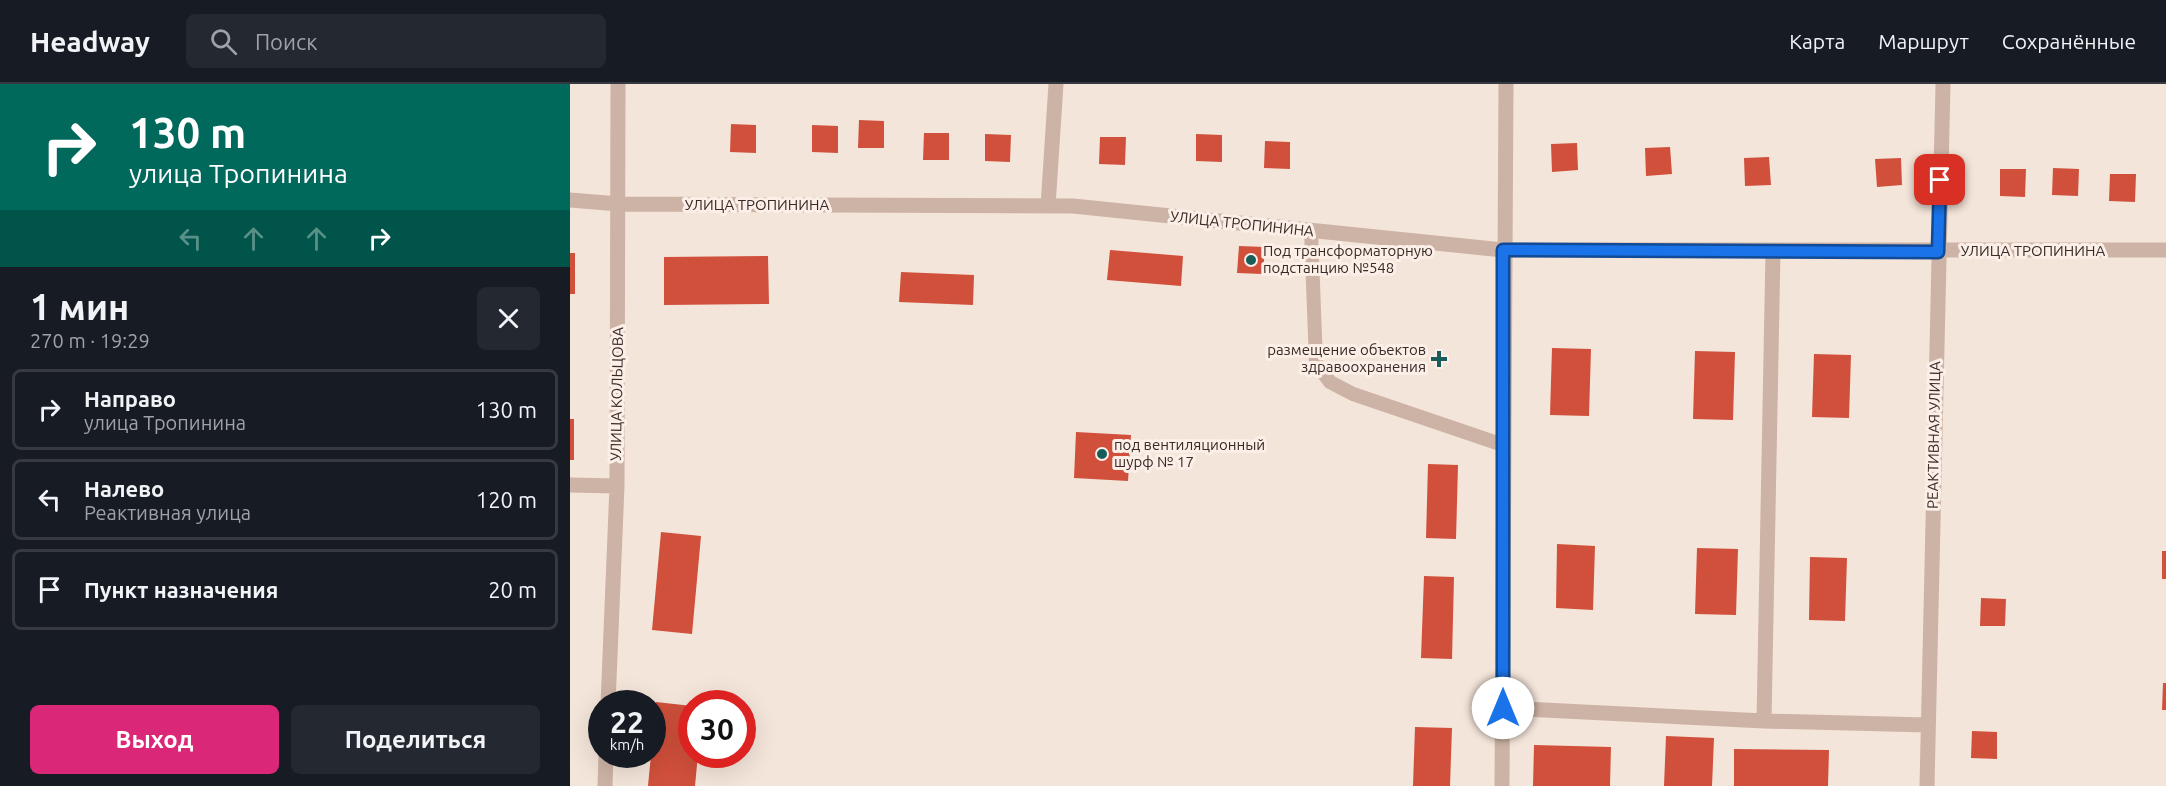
<!DOCTYPE html>
<html lang="ru">
<meta charset="utf-8">
<style>
body{margin:0;font-family:Ubuntu,sans-serif;background:#242831;color:#f1f3f6;height:100vh;display:flex;flex-direction:column;font-size:22px;white-space:nowrap}
*{box-sizing:border-box;margin:0}
p{font-size:20px;color:#9ea1a6}
.icon{flex:none;width:33px;height:33px;fill:none;stroke:currentColor;stroke-width:2;stroke-linecap:round;stroke-linejoin:round}
.map{position:relative;flex:1;overflow:hidden}
.panel{display:flex;flex-direction:column;background:#171b24;width:570px}
.panel>*{flex:none}
.hud{background:#00695c;color:#fff;overflow:hidden}
.speed{position:absolute;left:18px;top:606px;display:flex;gap:12px;font-size:30px;font-weight:700;text-align:center}
.speed>*{display:grid;place-content:center;width:78px;height:78px;border-radius:50%;background:#171b24;box-shadow:0 6px 24px #0002;line-height:1}
.speed small{font-size:15px;font-weight:400}
.speed .limit{border:9px solid #d22;background:#fff;color:#111}
.pin{position:absolute;display:grid;place-items:center;width:51px;height:51px;color:#fff;margin:-26px;border-radius:12px;box-shadow:0 3px 9px #0006}
.me{position:absolute;width:66px;margin:-33px;rotate:0deg;stroke-linejoin:round;filter:drop-shadow(0 0 4px #0008)}
.turn{display:flex;align-items:center;gap:21px;height:126px;padding:0 30px;font-size:27px}
.turn .icon{width:78px;height:78px;stroke-width:2.5}
.turn b{display:block;font-size:42px;line-height:51px}
.lanes{display:flex;align-items:center;height:57px;padding:0 30px;background:#0003;justify-content:center;gap:30px;direction:ltr}
.lanes .off{opacity:.35}
.round{display:grid;place-items:center;flex:none;width:63px;height:63px;border-radius:9px;background:#242831}
.overview{display:flex;align-items:center;justify-content:space-between;height:102px;padding:0 30px}
h1{font-size:36px;font-weight:700;line-height:45px}
.action{display:flex;gap:12px;margin-top:auto;padding:12px 30px}
.action a{flex:1;height:69px;border-radius:9px;background:#db2777;color:#fff;font-size:24px;font-weight:700;line-height:69px;text-align:center}
.action a+a{background:#242831;color:#f1f3f6}
ul{padding:0;list-style:none}
li{display:flex;align-items:center;gap:18px;height:81px;margin:0 12px 9px;padding:0 18px;border:3px solid #363941;border-radius:9px}
li div{flex:1}
li b{display:block;font-size:22px}
li em{font-style:normal}
header{display:flex;align-items:center;gap:36px;box-sizing:border-box;height:84px;padding:0 30px;background:#171b24;border-bottom:2px solid #363941}
header strong{font-size:28px}
nav{display:flex;gap:33px;margin-inline-start:auto;font-size:21px}
.search{width:420px;height:54px;background:#242831;display:flex;align-items:center;gap:15px;box-sizing:border-box;padding:0 21px;border-radius:9px;color:#9ea1a6;font-size:22px}
main{display:flex;flex:1;min-height:0}
.map>svg:first-child{display:block}
</style>
<header>
<strong>Headway</strong>
<div class="search"><svg class="icon" aria-label="search" viewBox="0 0 24 24"><circle cx="10" cy="10" r="6"/><path d="M15 15l6 6"/></svg>Поиск</div>
<nav><a>Карта</a><a>Маршрут</a><a>Сохранённые</a></nav>
</header>
<main>
<section class="panel">
<div class="hud">
<div class="turn"><svg class="icon" aria-label="right" viewBox="0 0 24 24"><path d="M7 20v-9h11M14 6l5 5-5 5"/></svg><div><b>130 m</b>улица Тропинина</div></div>
<div class="lanes"><svg class="icon off" aria-label="left" viewBox="0 0 24 24"><path d="M17 20v-9H6M10 6l-5 5 5 5"/></svg><svg class="icon off" aria-label="ahead" viewBox="0 0 24 24"><path d="M12 20V5M6 11l6-6 6 6"/></svg><svg class="icon off" aria-label="ahead" viewBox="0 0 24 24"><path d="M12 20V5M6 11l6-6 6 6"/></svg><svg class="icon" aria-label="right" viewBox="0 0 24 24"><path d="M7 20v-9h11M14 6l5 5-5 5"/></svg></div>
</div>
<div class="overview"><div><h1>1 мин</h1><p>270 m · 19:29</p></div><a class="round"><svg class="icon" aria-label="close" viewBox="0 0 24 24"><path d="M6 6l12 12M18 6L6 18"/></svg></a></div>
<ul>
<li><svg class="icon" aria-label="right" viewBox="0 0 24 24"><path d="M7 20v-9h11M14 6l5 5-5 5"/></svg><div><b>Направо</b><p>улица Тропинина</p></div><em>130 m</em></li>
<li><svg class="icon" aria-label="left" viewBox="0 0 24 24"><path d="M17 20v-9H6M10 6l-5 5 5 5"/></svg><div><b>Налево</b><p>Реактивная улица</p></div><em>120 m</em></li>
<li><svg class="icon" aria-label="arrive" viewBox="0 0 24 24"><path d="M6 21V4h12l-3 4 3 4H6"/></svg><div><b>Пункт назначения</b></div><em>20 m</em></li>
</ul>
<div class="action"><a>Выход</a><a>Поделиться</a></div>
</section>
<div class="map">
<svg width="1596" height="702" viewBox="0 0 1596 702">
<rect width="100%" height="100%" fill="#f4e5da"/>
<path fill="#d0503b" d="M289,36L314,37V64H288Z
M161,40L186,41V69L160,68Z
M242,41L268,42V69L242,68Z
M354,49H379V76H353Z
M415,50L441,51L440,78L415,77Z
M626,50L652,51V78L626,77Z
M530,53H556L555,81L529,80Z
M695,57L720,58V85L694,84Z
M1007,59L1008,86L982,88L981,60Z
M1100,63L1102,90L1076,92L1075,64Z
M1199,73L1201,101L1175,102L1174,74Z
M1331,74L1332,101L1307,103L1305,75Z
M1483,84L1509,85L1508,112L1482,111Z
M1430,85H1456L1455,113L1430,112Z
M1540,90H1566L1565,118L1539,117Z
M669,162L695,163L693,190L667,189Z
M540,166L613,172L611,202L537,196Z
M0,169H5V210H0Z
M198,172L199,220L94,221V173Z
M331,188L404,191L403,221L329,218Z
M982,264L1021,265L1019,332L980,331Z
M1125,267L1165,268L1163,336L1123,335Z
M1244,270L1281,271L1279,334L1242,333Z
M0,335H4V376H0Z
M506,348L561,351L558,397L504,394Z
M858,380L888,381L886,455L856,454Z
M91,448L131,452L122,550L82,546Z
M987,460L1025,462L1023,526L986,524Z
M1127,464L1168,465L1166,531L1125,530Z
M1592,467H1596V495H1592Z
M1240,473L1277,474L1275,537L1239,536Z
M854,492L884,493L882,575L851,574Z
M1411,514L1436,515L1435,542H1410Z
M1593,599H1596V626H1592Z
M86,618L122,622V670H128L125,702H78Z
M845,643L882,644L880,702H843Z
M1402,647L1427,648V675L1401,674Z
M1096,652L1144,654L1142,702H1094Z
M964,661L1041,663L1040,702H963Z
M1164,665L1259,666L1258,702H1164Z"/>
<g fill="none" stroke-linecap="round" stroke-linejoin="round">
<path stroke="#cdb3a5" stroke-width="14" d="M741,146L746,279L760,298L783,310L933,361"/>
<path stroke="#cdb3a5" stroke-width="15" d="M0,116L49,120L503,122L933,166H1596
M478,122L486,0
M0,401L47,402
M38,620L47,402L48,0
M933,624L1194,637L1358,641
M1194,637L1203,167
M35,702L36,670
M932,702L936,0
M1357,702L1373,0"/>
</g>
<g fill="none" stroke-linecap="round" stroke-linejoin="round">
<g stroke="#114b97" stroke-width="15">
<path id="route" d="M933,624V166L1368,168L1370,96"/>
</g>
<use href="#route" stroke="#1a73e8" stroke-width="10"/>
</g>
<g fill="#195d5a" stroke="#fbefe7" stroke-width="2">
<circle cx="681" cy="176" r="6"/>
<path d="M866 266h6v6h6v6h-6v6h-6v-6h-6v-6h6z"/>
<circle cx="532" cy="370" r="6"/>
</g>
<g text-anchor="middle" stroke-width="6" stroke-linejoin="round" paint-order="stroke">
<g font-size="15" fill="#382a27" stroke="#fbefe7">
<text x="187" y="126">УЛИЦА ТРОПИНИНА</text>
<text transform="translate(672 140) rotate(6)" y="5">УЛИЦА ТРОПИНИНА</text>
<text x="1463" y="172">УЛИЦА ТРОПИНИНА</text>
<text transform="translate(47 310) rotate(-89)" y="5">УЛИЦА КОЛЬЦОВА</text>
<text transform="translate(1364 351) rotate(-89)" y="5">РЕАКТИВНАЯ УЛИЦА</text>
</g>
<g font-size="15" fill="#382a27" stroke="#fbefe7" text-anchor="start">
<text x="693" y="172">Под трансформаторную<tspan x="693" dy="17">подстанцию №548</tspan></text>
<text x="856" y="271" text-anchor="end">размещение объектов<tspan x="856" dy="17">здравоохранения</tspan></text>
<text x="544" y="366">под вентиляционный<tspan x="544" dy="17">шурф № 17</tspan></text>
</g>
</g>
</svg>
<div class="speed"><div>22<small>km/h</small></div><div class="limit">30</div></div>
<div class="pin" style="left:1370px;top:96px;background:#d93025"><svg class="icon" aria-label="arrive" viewBox="0 0 24 24"><path d="M6 21V4h12l-3 4 3 4H6"/></svg></div>
<svg class="me" style="left:933px;top:624px" viewBox="-20 -20 40 40"><circle r="19" fill="#fff"/><path d="M0-13L10 11 0 6-10 11z" fill="#1a73e8"/></svg>
</div>
</main>
